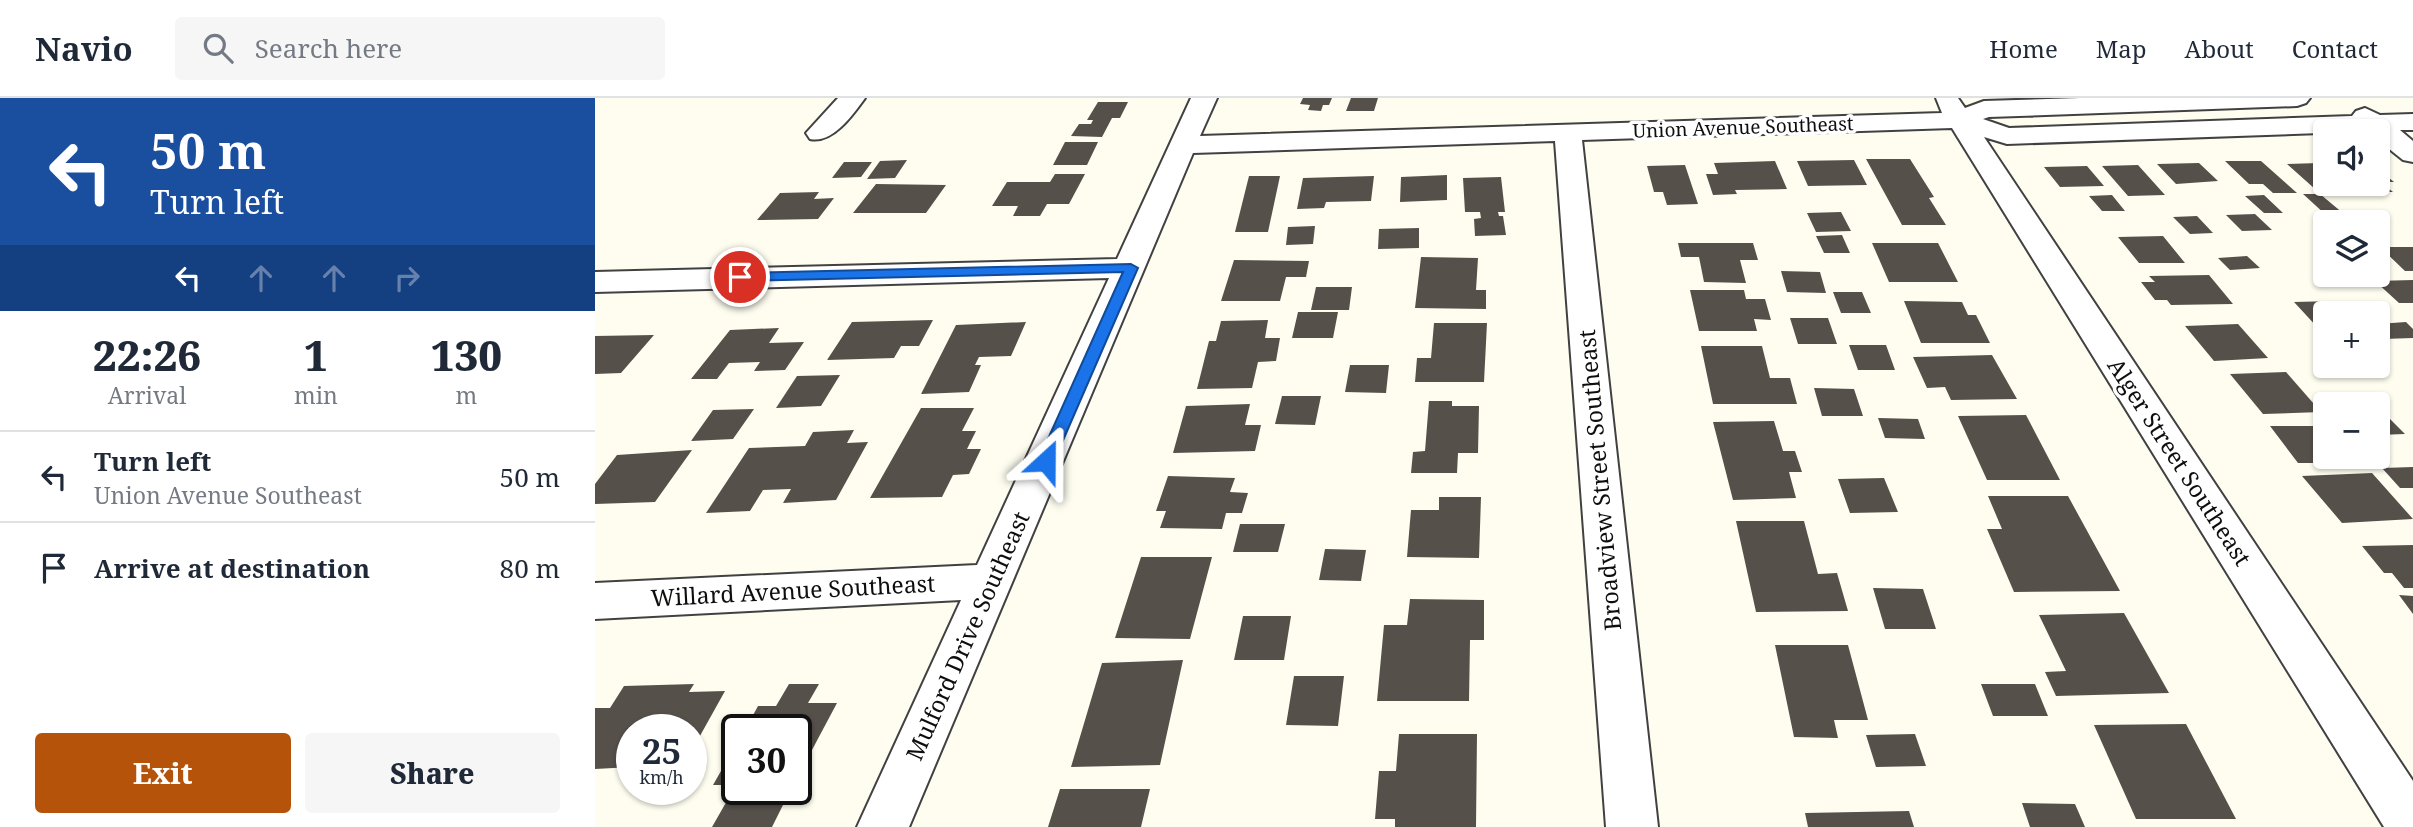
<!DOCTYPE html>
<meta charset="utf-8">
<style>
body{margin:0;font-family:"Noto Serif",serif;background:#f6f6f7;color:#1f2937;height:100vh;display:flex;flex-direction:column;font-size:26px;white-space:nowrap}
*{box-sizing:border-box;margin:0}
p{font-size:23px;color:#747a83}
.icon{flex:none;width:38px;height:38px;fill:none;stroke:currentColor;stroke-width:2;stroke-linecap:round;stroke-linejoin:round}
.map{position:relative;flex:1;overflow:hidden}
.sheet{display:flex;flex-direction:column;background:#fff;width:595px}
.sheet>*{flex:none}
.guide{background:#1a4fa0;color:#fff;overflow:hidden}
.controls{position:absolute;left:1718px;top:21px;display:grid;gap:14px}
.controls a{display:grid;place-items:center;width:77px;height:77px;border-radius:7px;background:#fff;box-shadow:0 2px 5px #0004;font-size:35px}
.speed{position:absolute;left:21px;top:616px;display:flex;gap:14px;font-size:35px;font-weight:700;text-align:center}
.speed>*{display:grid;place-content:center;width:91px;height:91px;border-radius:50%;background:#fff;box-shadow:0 2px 5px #0004;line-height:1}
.speed small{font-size:18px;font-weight:400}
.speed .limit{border:4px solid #111;border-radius:10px;background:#fff;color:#111}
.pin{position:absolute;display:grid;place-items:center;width:60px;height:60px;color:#fff;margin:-30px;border:4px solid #fff;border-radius:50%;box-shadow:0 2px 7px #0007}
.me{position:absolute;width:77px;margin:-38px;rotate:24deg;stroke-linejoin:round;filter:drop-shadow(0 0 5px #0008)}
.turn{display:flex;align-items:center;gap:24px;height:147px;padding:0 35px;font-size:32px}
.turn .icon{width:91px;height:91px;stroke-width:2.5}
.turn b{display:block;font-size:49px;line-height:60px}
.lanes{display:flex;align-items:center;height:66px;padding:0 35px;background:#0003;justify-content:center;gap:35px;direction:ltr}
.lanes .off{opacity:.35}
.eta{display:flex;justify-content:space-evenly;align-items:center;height:119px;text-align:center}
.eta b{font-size:42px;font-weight:800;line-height:49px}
.primary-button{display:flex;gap:14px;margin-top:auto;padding:14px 35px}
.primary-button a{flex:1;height:80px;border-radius:7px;background:#b45309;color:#fff;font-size:28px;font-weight:800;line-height:80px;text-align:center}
.primary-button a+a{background:#f6f6f7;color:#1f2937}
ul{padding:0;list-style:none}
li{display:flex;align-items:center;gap:21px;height:91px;padding:0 35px;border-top:2px solid #e0e1e3}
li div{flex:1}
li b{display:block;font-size:26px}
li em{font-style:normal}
header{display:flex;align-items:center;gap:42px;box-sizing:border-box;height:98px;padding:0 35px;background:#fff;border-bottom:2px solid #e0e1e3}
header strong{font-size:33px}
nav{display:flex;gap:38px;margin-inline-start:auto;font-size:24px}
.search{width:490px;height:63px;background:#f6f6f7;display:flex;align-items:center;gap:18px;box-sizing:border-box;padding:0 24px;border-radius:7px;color:#747a83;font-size:26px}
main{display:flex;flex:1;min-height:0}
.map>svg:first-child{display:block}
</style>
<header>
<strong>Navio</strong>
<div class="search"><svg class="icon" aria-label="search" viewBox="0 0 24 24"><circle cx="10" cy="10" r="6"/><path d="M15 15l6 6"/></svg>Search here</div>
<nav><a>Home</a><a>Map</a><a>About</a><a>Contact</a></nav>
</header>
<main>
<section class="sheet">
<div class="guide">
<div class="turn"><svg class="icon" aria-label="left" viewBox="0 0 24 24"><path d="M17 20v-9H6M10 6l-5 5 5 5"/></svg><div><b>50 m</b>Turn left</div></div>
<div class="lanes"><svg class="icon" aria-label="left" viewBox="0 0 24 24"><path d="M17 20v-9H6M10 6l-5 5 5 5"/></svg><svg class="icon off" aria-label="ahead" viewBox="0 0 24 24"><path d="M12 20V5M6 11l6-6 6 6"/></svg><svg class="icon off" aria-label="ahead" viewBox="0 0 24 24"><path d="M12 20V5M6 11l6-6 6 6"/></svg><svg class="icon off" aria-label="right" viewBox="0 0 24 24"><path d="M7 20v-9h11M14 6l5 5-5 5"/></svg></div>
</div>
<div class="eta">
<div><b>22:26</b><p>Arrival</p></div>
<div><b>1</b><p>min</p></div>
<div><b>130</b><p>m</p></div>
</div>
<ul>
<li><svg class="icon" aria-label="left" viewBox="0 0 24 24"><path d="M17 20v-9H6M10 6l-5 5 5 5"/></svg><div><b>Turn left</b><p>Union Avenue Southeast</p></div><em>50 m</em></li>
<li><svg class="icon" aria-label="arrive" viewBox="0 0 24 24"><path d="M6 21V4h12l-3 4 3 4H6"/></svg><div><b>Arrive at destination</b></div><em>80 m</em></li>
</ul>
<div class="primary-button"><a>Exit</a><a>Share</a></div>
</section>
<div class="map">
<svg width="1818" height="729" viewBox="0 0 1818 729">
<rect width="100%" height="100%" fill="#fefdf0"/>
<path fill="#56504b" d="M708,0H737L734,7H728L726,13L713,12L715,7L705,6Z
M756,0H783L779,13H751Z
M503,4H533L525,20H517L507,39L476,38L484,26H496L498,22H492Z
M470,44H503L492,67H458Z
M1271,61H1315L1339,99L1334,100L1351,127H1307Z
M312,62L300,80L272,81L285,63Z
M1259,62L1272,87L1213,88L1202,63Z
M1180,63L1192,91L1140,92L1142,96L1118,97L1111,76H1123L1119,65Z
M1630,63H1666L1702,95H1678L1668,86H1654Z
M249,64H277L266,79L237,80Z
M1604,65L1623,83L1581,86L1562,66Z
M1724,65L1731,71V86H1749L1758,93L1735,94L1730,90L1720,91L1692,66Z
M1090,67L1103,106L1072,107L1068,94H1059L1052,68Z
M1543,67L1570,97L1533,98L1507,68Z
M1492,68L1509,88L1465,89L1449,69Z
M1783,71L1799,84H1786L1798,94H1775L1765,86H1783Z
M460,76H490L474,106H452L445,118H418L423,108H397L412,84H455Z
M852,77V102L805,104L806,79Z
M654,78H685L673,134H640Z
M779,78L776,103L731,104L729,110L702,111L708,80Z
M906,79L910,114H903L904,118H908L911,137L880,138L879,121L886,120L885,114H870L868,80Z
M281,86L351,87L331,115H258Z
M224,94L219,101L239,100L223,121L162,122L185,95Z
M1708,96H1725L1749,116L1731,117Z
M1517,97L1530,113H1507L1494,98Z
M1669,97L1688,115H1669L1650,98Z
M1246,114L1256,133L1221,134L1212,115Z
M1660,116L1677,132L1647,133L1631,117Z
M1602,118L1618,135L1595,136L1578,119Z
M720,128L718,146L691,147L693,129Z
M824,130V150L783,151L784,131Z
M1247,137L1255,155H1229L1221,138Z
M1568,138L1590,165H1544L1523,139Z
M1083,145H1158L1163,162H1145L1151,185L1109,184L1104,159H1086Z
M1277,145H1343L1363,184H1294Z
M1785,149H1818V173H1810Z
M1652,158L1665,170L1635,172L1623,160Z
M826,159L883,160L881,192H891V211L820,210Z
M639,162L714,163L711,179H691L685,203H626Z
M1724,170H1731V177H1756L1765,186H1739Z
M1186,173L1225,174L1231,195L1192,194Z
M1614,177L1638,206L1576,207L1572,202H1560L1546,184H1560L1554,178Z
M1818,182V205H1804L1780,183Z
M721,189H757L754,212H716Z
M1095,192H1149L1151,201H1170L1176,222L1159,221L1162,233H1104Z
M1238,194H1267L1276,215H1246Z
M1309,203L1367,204L1373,217H1381L1395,245H1326Z
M1739,203L1752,215H1731V230H1723L1699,204Z
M703,214H743L738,240H697Z
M1195,220H1233L1242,246H1203Z
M338,222L324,248H306L299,260L232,262L257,224Z
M673,222L670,240H685L681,263L663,264L657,290L602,291L614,243H621L626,223Z
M431,224L416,258L384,259L380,267H386L374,294L326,296L361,227Z
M1811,224L1818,231V240L1788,241L1783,237V226Z
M839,225H892L889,284H820L822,260H836Z
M1643,226L1673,260L1619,263L1590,228Z
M184,230L174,245L209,244L190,272L159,273L165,264L134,265L122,281H96L135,232Z
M59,237L26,275L0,276V238Z
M1254,247H1291L1300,272H1263Z
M1106,248H1167L1175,280H1195L1202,306H1118Z
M1397,257L1422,301L1356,302L1350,289L1332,290L1318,259Z
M755,267H794L791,295L750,294Z
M1691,274L1726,314L1668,316L1635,276Z
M245,277L226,308L181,310L202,278Z
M1219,290L1259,291L1268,318H1227Z
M687,298H726L720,327L680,326Z
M834,303H857V308H884L883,355H863L862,375H816L818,354L830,353Z
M655,306L650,327H666L660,353L578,355L591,308Z
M326,310H379L367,333H381L372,351H386L374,376L358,377L347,399L275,400Z
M159,311L138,341L96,343L118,312Z
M1431,317L1465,382H1392L1363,318Z
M1283,320L1323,321L1330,341L1290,340Z
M1794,320L1810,336L1783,337V321Z
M1179,323L1188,353H1200L1207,374H1194L1201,400L1138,402L1118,324Z
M1675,328H1731V359H1774L1780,365H1703Z
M259,332L252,345L273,344L241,402L188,405L196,391L168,392L155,413L111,415L154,350L210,348L218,334Z
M97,352L60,404L0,406V386L22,357Z
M1818,369V390H1805L1787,370Z
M1777,375L1818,421L1747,425L1707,378Z
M573,378L640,380L635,394L653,395L647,415H631L627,431L565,430L571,413H561Z
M1289,380L1303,414L1255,415L1243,381Z
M1393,398H1473L1525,493L1419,494L1392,431H1407Z
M844,399H886L884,460L812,459L816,412H844Z
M1141,423H1209L1223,476L1242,475L1253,513L1161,514Z
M645,426H690L683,454H638Z
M1818,447V490H1809L1797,475H1789L1767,448Z
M730,451L771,452L766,483L724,482Z
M546,459H617L595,541L520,540Z
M1278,490L1328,491L1341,531H1290Z
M1804,497L1818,498V516Z
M815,501L889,502V542H875L874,603H782L789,527H812Z
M1529,515L1574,595L1461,598L1450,574L1471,573L1444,517Z
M648,518H696L689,562H639Z
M1180,547H1253L1273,622H1239L1243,640L1199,639Z
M588,562L565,667L476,669L507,565Z
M699,578H749L743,628L691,627Z
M99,586L94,594L130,593L96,654V632H37V669L0,671V610H15L29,588Z
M194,586H224L213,605H242L201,682V632H150L163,608H181Z
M1386,586H1440L1453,618H1398Z
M1591,626L1641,721H1541L1499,627Z
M804,636H882L881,729H800V721H780L784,673H801Z
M1320,636L1331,668L1281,669L1271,637Z
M142,645V691H196L177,729H117L141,687H118Z
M465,691H555L546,729H453Z
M1427,705L1480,706L1490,729H1435Z
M1314,713L1319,729H1213L1210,715Z"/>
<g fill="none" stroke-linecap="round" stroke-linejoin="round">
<g stroke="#414141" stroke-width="4">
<path id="street" d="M243,0H270C257,18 237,46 215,41L211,35Z
M596,0H622L605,38L1347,15L1341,0H1363L1370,10L1389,3L1485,0H1715L1711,5L1702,8L1394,19L1388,21L1414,30L1757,18L1761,13L1770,10L1785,17L1818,16V32H1805L1818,43V64L1808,62L1783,42V33L1412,46L1389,39L1818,683V729H1789L1357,30L987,42L1063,729H1011L960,43L598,55L314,729H262L366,502L0,521V485L382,467L514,180L0,194V174L522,161Z"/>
</g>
<use href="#street" fill="#fff" fill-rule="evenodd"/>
</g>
<path fill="#1a73e8" stroke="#114b97" stroke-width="2" d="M536,166L543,170L459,363L451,368L443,363L528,174L145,183L138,179L145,175Z"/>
<g text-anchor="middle" stroke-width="7" stroke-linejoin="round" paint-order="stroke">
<g font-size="19" fill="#0e0e0e" stroke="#fff">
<text transform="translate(1148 29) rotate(-2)" y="7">Union Avenue Southeast</text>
</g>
<g font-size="23" fill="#0e0e0e" stroke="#fff">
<text transform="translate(1584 364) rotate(57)" y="8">Alger Street Southeast</text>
<text transform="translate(1005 382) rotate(-95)" y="8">Broadview Street Southeast</text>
<text transform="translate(198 493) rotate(-3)" y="8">Willard Avenue Southeast</text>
<text transform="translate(373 538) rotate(-66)" y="8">Mulford Drive Southeast</text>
</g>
</g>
</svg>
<div class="controls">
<a><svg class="icon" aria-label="sound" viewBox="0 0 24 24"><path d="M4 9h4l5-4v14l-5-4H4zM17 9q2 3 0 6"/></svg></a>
<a><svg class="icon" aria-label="layers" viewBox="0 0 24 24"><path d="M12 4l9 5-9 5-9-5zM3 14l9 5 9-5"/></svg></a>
<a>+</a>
<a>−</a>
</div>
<div class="speed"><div>25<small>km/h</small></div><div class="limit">30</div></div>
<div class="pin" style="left:145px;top:179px;background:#d93025"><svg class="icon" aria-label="arrive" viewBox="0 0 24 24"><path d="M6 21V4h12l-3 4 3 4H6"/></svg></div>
<svg class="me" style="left:451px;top:363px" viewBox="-20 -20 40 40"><path d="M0-17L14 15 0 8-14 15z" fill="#1a73e8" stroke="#fff" stroke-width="4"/></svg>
</div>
</main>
